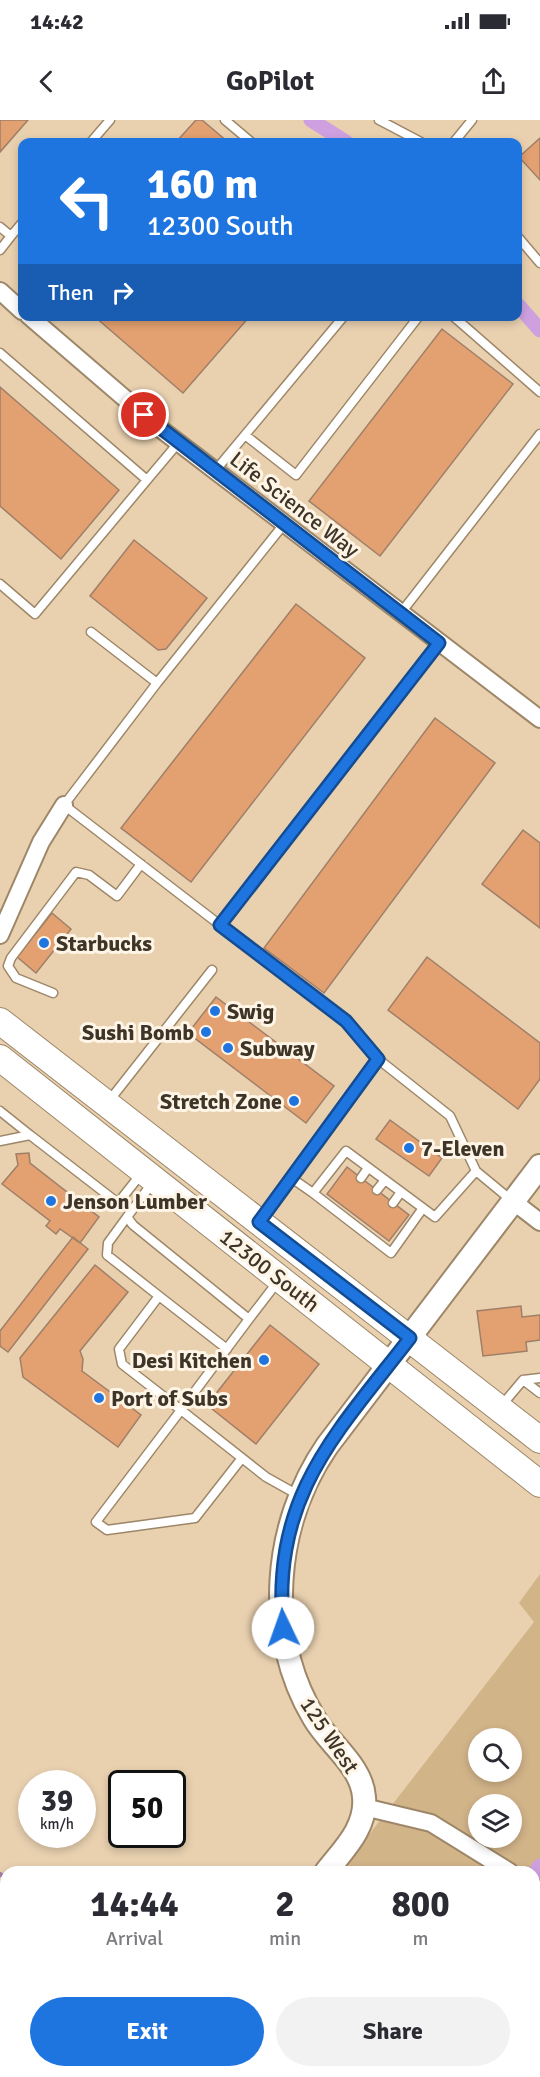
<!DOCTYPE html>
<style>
body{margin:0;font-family:Signika,sans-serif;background:#f2f2f3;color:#2b2b33;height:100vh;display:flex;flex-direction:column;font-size:22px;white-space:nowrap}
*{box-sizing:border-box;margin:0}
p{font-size:20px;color:#7c7c81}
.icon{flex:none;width:33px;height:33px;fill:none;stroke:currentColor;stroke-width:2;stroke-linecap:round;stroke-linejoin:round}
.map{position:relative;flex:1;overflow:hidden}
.drawer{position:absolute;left:0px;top:1746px;width:540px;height:212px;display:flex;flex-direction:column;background:#fff;border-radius:18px 18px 0 0;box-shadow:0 3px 9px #0003}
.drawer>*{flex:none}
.top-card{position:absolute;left:18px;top:18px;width:504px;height:183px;border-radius:12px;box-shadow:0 3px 9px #0003;background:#1f75df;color:#fff;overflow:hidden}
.fabs{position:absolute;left:468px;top:1608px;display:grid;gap:12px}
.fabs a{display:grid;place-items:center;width:54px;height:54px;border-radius:50%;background:#fff;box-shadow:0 3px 9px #0003;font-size:30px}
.speed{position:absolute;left:18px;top:1650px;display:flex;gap:12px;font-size:30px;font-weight:700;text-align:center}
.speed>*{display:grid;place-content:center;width:78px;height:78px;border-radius:50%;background:#fff;box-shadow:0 3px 9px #0003;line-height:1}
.speed small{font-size:15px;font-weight:400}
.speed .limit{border:3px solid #111;border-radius:9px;background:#fff;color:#111}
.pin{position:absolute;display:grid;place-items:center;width:51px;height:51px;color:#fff;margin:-26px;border:3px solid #fff;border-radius:50%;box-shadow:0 2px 6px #0007}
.me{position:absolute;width:66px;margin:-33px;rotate:357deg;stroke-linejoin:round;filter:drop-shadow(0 0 4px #0008)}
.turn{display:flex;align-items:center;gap:21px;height:126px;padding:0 30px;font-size:27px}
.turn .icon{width:78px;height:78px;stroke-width:2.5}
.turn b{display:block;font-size:42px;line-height:51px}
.then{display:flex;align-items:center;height:57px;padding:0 30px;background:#0003;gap:12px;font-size:22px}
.eta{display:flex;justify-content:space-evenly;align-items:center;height:102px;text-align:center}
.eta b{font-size:36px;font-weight:700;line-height:42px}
.primary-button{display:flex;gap:12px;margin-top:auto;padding:12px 30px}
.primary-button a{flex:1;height:69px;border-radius:36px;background:#1f75df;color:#fff;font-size:24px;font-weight:700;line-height:69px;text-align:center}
.primary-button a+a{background:#f2f2f3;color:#2b2b33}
.status{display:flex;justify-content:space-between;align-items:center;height:42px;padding:0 30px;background:#fff;direction:ltr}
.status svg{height:16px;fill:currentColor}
header{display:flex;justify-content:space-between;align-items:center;height:78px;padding:0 30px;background:#fff;font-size:27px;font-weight:700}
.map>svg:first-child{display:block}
</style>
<div class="status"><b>14:42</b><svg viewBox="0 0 49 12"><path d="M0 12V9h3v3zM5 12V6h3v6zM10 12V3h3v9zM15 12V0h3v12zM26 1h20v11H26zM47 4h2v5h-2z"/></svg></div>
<header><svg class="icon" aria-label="back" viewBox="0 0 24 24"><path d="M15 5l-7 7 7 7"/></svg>GoPilot<svg class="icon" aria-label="share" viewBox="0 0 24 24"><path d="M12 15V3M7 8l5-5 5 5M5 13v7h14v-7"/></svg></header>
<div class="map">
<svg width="540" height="1957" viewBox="0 0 540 1957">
<rect width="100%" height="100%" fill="#e9d1b0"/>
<path fill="#d2b489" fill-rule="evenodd" d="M540,1454V1782L534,1791V1752H340L534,1502L519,1483ZM478,1618H512V1652H478ZM478,1684H512V1718H478Z
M181,1952H421L418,1957H176Z"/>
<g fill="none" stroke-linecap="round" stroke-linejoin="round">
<path stroke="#a380a9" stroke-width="4.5" d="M0,1754L6,1758
M264,1952L272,1957"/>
<path stroke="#cea0e0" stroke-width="15" d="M311,0L346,22
M518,185L540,210
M534,1754L540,1746
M387,1957L391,1952"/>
</g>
<path fill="#e3a070" stroke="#9f7f68" stroke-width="1.5" d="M0,0H28L0,32Z
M196,0H202L228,22H176Z
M540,18V60L519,37Z
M94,196H250L183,273Z
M442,209L513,264L380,436L309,381Z
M0,267L119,370L61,439L0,386Z
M134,420L207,478L166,529L158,530L90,476Z
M296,484L365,538L191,762L121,708Z
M435,598L495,643L324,873L264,828Z
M523,710L540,723V808L482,764Z
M52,793L71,809L36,853L17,837Z
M427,837L540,923V959L518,989L388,890Z
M216,877L334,966L306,1003L188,913Z
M390,1000L442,1038L429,1056L376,1019Z
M29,1033L30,1043L99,1097L80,1123L60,1109L56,1114L46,1106L50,1101L2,1064L18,1045L16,1034Z
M347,1047L409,1095L389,1121L327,1074Z
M73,1117L88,1129L8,1232L0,1226V1211Z
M95,1145L128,1172L80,1231L83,1239L82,1251L141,1295L118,1327L23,1257L20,1238Z
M521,1186L522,1197L540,1195V1220L526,1222L527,1231L483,1236L477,1191Z
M270,1205L319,1244L256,1324L207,1285Z
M0,1792L6,1796V1952H45L41,1957H0Z
M540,1865V1944L531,1957H511L503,1952H534V1873Z"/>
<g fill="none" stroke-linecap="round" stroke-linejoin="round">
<g stroke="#9d8768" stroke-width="11">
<path id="lane" d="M225,0L251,22
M379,0L421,22
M91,22L110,0
M454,22L472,0
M0,107L11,116L22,103
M518,117L540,143
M0,130L11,116
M453,196L540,272
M0,233L147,360L35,494L0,464
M245,315L296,355L419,196
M215,351L344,196
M147,360L179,322
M284,404L157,563L64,685L220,805L439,523
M400,494L540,314
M91,512L157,563
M220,805L346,901L378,939L450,996L476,1051L511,1080
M53,873L16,858L8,846L11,838L76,752L89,755L117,776L141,744
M109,981L212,850
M0,991L30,1015
M0,1021L30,1015L118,1083L141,1054
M290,1057L378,939
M361,1058L368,1048
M153,1062L127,1097L133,1105L249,1199L279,1160
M377,1070L385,1060
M313,1073L391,1133L423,1088
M393,1083L401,1072
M127,1097L108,1123L107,1135L159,1176L119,1229L122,1244L181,1290L96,1402L107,1410L195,1398L242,1338
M261,1099L290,1057L313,1073L346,1031L435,1097L476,1051
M159,1176L227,1229
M249,1199L181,1290L266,1357L300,1376
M523,1260L540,1273
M502,1285L523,1260L540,1258
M0,1775L6,1780
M72,1957L76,1952"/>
</g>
<g stroke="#9d8768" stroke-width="20">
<path id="street" d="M0,171L22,191
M29,196L158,307L540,599
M0,815L41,722L64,685
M514,1082L540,1102
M364,1687L431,1703L510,1752
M534,1767L540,1771"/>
</g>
<g stroke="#9d8768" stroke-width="26">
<path id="secondary" d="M326,1752C343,1730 367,1708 364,1677C362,1646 329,1624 314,1598C264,1515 273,1405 327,1326L540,1046
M164,1957L168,1952"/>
</g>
<g stroke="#9d8768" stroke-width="28">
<path id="primary" d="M0,901L540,1320
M0,938L540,1364"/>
</g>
<use href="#lane" stroke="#fff" stroke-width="8"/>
<use href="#street" stroke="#fff" stroke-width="16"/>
<use href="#secondary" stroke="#fff" stroke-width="22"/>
<use href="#primary" stroke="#fff" stroke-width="26"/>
</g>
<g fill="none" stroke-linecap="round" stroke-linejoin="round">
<g stroke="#144c91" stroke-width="15">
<path id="route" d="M144,295L439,523L220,805L346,901L378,939L259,1102L410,1218C335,1315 272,1375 283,1508"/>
</g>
<use href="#route" stroke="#1f75df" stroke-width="10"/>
</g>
<g fill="#1f75df" stroke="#fef5e7" stroke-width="2">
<circle cx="44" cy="823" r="6"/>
<circle cx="215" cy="891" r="6"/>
<circle cx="206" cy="912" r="6"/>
<circle cx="228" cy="928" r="6"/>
<circle cx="294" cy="981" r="6"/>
<circle cx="409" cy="1028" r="6"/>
<circle cx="51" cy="1081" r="6"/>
<circle cx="264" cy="1240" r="6"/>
<circle cx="99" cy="1278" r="6"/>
</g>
<g text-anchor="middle" stroke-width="6" stroke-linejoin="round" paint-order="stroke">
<g font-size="22" fill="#3e3528" stroke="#fef5e7">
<text transform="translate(295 384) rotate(38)" y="8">Life Science Way</text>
<text transform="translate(270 1150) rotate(38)" y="8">12300 South</text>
<text transform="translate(330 1615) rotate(56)" y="8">125 West</text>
</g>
<g font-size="22" font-weight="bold" fill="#3e3528" stroke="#fef5e7" text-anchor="start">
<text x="56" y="831">Starbucks</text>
<text x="227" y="899">Swig</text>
<text x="194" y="920" text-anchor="end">Sushi Bomb</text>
<text x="240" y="936">Subway</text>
<text x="282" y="989" text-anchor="end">Stretch Zone</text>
<text x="421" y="1036">7-Eleven</text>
<text x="63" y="1089">Jenson Lumber</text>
<text x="252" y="1248" text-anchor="end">Desi Kitchen</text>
<text x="111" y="1286">Port of Subs</text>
</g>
</g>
</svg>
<div class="fabs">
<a><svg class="icon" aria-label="search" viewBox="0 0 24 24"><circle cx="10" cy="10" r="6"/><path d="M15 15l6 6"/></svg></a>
<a><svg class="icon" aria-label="layers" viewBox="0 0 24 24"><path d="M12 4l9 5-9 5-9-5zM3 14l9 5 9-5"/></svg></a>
</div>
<div class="speed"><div>39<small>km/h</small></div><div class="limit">50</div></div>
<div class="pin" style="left:144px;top:295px;background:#d93025"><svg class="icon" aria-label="arrive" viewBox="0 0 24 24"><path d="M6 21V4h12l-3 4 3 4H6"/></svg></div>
<svg class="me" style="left:283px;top:1508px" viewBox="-20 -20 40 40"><circle r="19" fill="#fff"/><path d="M0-13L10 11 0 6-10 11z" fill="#1f75df"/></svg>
<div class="top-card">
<div class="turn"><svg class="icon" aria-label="left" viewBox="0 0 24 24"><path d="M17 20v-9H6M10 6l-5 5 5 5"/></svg><div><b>160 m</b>12300 South</div></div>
<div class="then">Then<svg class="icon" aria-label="right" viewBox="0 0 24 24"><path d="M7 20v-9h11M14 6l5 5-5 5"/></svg></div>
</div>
<section class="drawer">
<div class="eta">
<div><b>14:44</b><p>Arrival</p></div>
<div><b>2</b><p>min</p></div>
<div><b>800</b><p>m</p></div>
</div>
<div class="primary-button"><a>Exit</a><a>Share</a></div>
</section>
</div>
